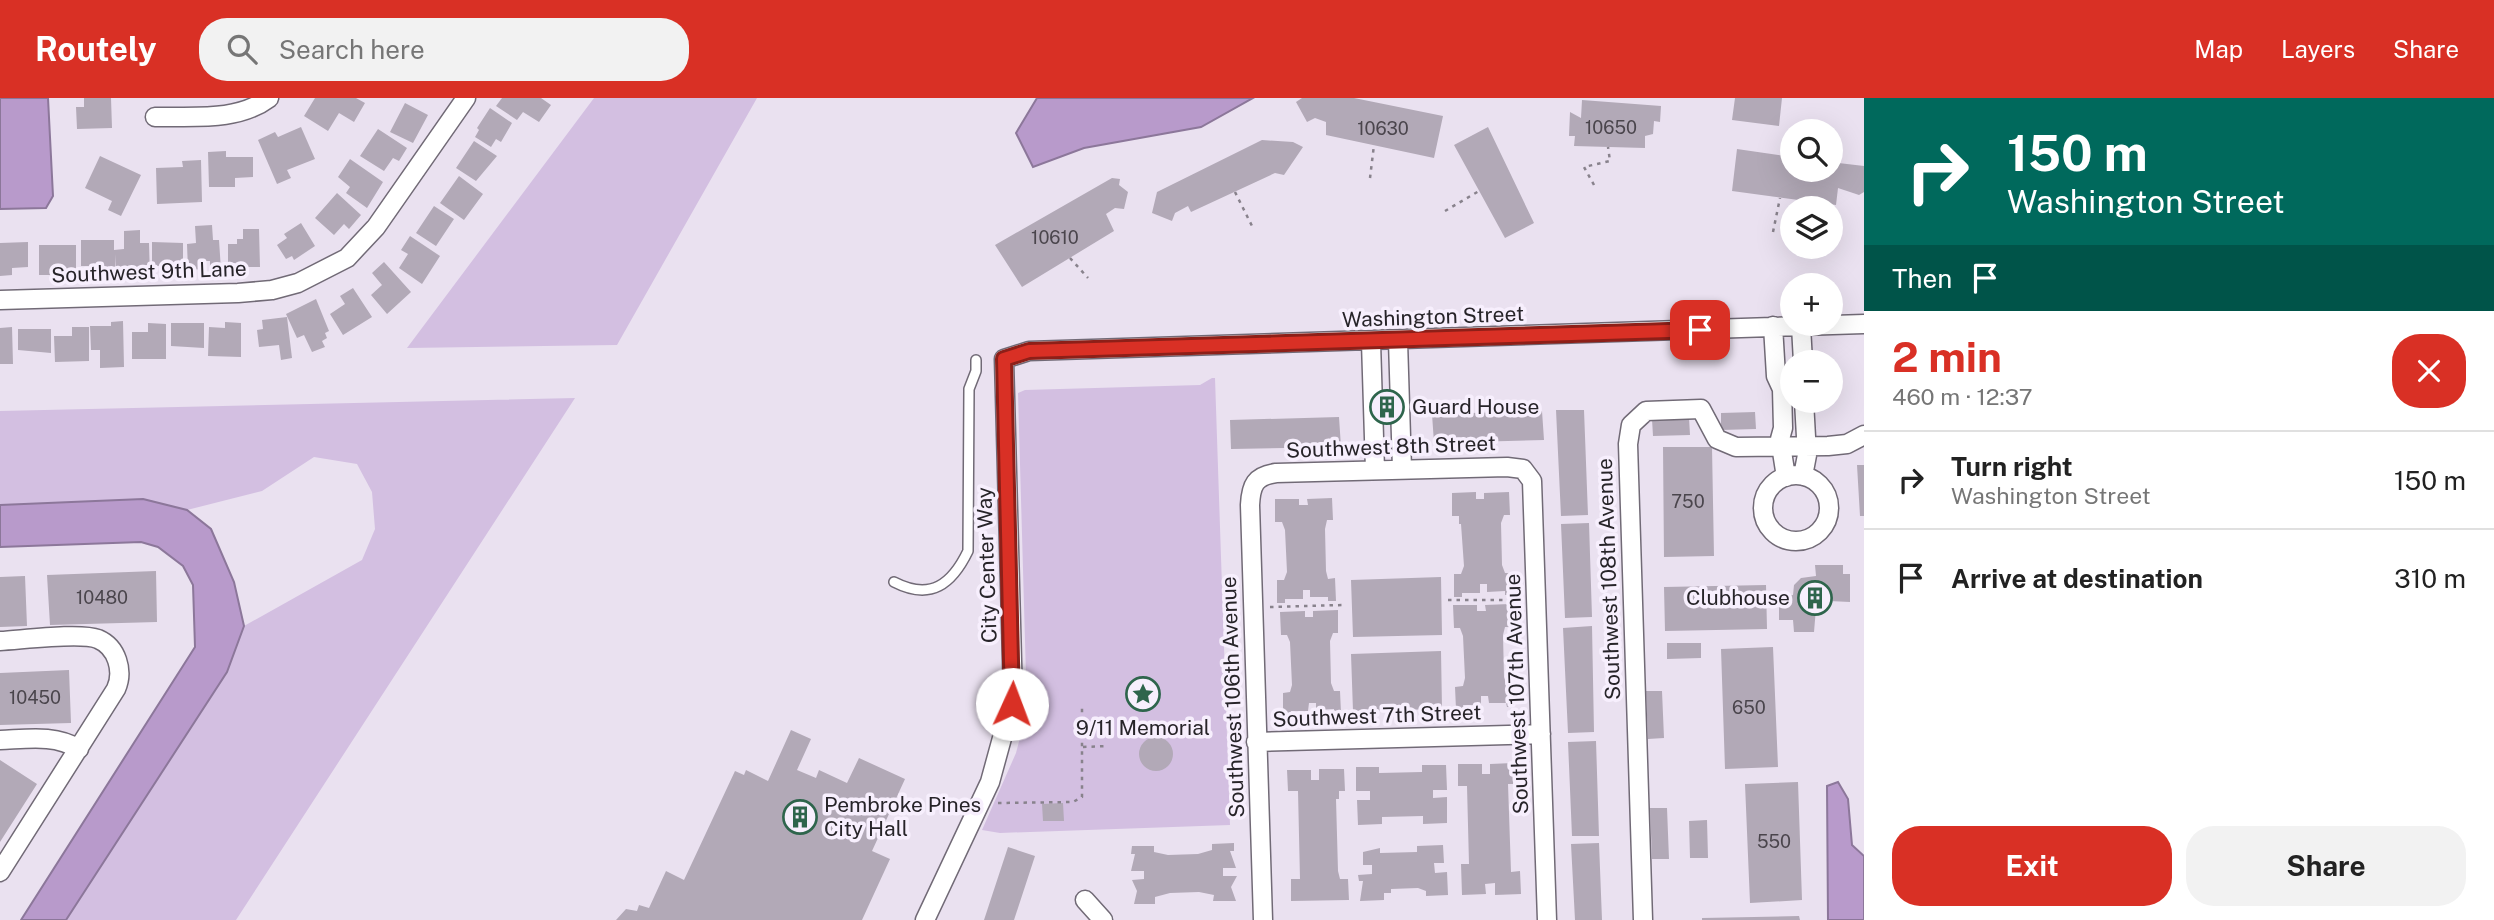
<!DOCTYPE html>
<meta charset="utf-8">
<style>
body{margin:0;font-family:"Public Sans",sans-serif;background:#f2f2f2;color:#222;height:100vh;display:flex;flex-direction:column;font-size:26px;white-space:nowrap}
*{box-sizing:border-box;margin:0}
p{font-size:23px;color:#767676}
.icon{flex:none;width:38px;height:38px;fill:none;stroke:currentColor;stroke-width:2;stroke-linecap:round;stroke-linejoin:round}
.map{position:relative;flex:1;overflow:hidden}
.drawer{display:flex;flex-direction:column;background:#fff;width:630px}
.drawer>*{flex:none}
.guide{background:#00695c;color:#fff;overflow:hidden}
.fabs{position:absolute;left:1780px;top:21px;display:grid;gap:14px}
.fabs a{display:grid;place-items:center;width:63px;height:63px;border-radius:50%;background:#fff;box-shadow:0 7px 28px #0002;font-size:35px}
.pin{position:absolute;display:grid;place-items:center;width:60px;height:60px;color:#fff;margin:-30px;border-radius:14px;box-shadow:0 4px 10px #0006}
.me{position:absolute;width:77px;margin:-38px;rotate:2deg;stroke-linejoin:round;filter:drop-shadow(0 0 5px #0008)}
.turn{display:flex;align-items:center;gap:24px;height:147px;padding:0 28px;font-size:32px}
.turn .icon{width:91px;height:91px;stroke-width:2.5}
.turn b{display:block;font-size:49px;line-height:60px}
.then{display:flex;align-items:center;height:66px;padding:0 28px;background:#0003;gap:14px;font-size:26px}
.round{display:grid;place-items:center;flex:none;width:74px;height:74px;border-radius:28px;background:#f2f2f2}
.overview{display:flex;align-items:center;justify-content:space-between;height:119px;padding:0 28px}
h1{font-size:42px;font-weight:700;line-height:52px;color:#d93025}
.action{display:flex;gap:14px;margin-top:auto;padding:14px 28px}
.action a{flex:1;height:80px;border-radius:28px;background:#d93025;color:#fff;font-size:28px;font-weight:700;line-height:80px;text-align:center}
.action a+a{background:#f2f2f2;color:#222}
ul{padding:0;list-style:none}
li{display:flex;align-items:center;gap:21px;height:98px;padding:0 28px;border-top:2px solid #e0e0e0}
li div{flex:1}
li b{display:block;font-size:26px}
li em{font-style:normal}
header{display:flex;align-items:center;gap:42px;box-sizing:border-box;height:98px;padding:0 35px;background:#d93025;color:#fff}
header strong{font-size:33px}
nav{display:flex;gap:38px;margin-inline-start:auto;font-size:24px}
.search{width:490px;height:63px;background:#f2f2f2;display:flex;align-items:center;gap:18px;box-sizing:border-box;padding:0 24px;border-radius:28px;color:#767676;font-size:26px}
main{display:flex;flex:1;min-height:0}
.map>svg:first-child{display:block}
</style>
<header>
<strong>Routely</strong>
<div class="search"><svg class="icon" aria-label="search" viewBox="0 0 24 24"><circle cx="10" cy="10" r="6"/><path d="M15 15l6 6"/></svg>Search here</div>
<nav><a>Map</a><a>Layers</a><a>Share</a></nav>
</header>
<main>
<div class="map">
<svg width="1864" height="822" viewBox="0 0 1864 822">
<rect width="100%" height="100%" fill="#eae1f0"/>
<path fill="#d3bfe1" d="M594,0H757L617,247L407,250Z
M1212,280H1215L1230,727L1000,735L982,732L1016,655L1027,613L1018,295L1025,292L1200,287Z
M575,300L236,822H66L227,574L244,528L362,462L375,431L372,394L357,366L314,359L262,393L187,412L143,401L0,407V313Z"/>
<path fill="#b89acb" stroke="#8c779a" stroke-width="2" d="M0,0H48L53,98L46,110L0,111Z
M1037,0H1253L1201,29L1084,50L1033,69L1016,35Z
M143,401L187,412L211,431L234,484L244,528L227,574L66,822H21L195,549L193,487L183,468L158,449L141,444L0,449V407Z
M1838,684L1848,701L1852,747L1864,758V822H1828L1827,688Z"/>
<path fill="#b2a9b7" d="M84,0H111L112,30L77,31L76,9H84Z
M315,0H356L365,5L354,24L339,15L328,33L304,18Z
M502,0H541L551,7L539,24L523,14L517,22L496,8Z
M1302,0H1354L1443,18L1434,60L1326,37V24L1315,20L1307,24L1296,4Z
M1735,0H1782L1779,28L1732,22Z
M1582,2L1661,8L1660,24L1654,23L1653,36L1645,38V50L1574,48L1575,38H1569L1570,14L1581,20Z
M405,5L428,17L413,45L390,34Z
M490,10L512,25L501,44L496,41L491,49L475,39L479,32L477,30Z
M301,29L315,61L287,72L291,80L277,86L258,42L275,34L278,39Z
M1488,29L1534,125L1505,140L1454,47Z
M378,31L407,50L399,63L393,60L384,73L360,58Z
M1262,42L1293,44L1303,49L1284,77L1275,75L1191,114L1188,108L1175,115L1172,123L1152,115L1157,94Z
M474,43L497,58L476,83L456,70Z
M1737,51L1792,59V72H1830V64L1864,68V94L1859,97L1838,90L1836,107L1732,93Z
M226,53V59H253V79L235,80V89H209L208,54Z
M100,58L141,77L121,118L108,112L112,103L85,90Z
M350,61L383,84L367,110L346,95L350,89L338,79Z
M201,62L202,104L157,106L156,70L183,69L182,63Z
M459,78L483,96L464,122L440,105Z
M1112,80L1120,81L1119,87L1128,94L1124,111L1115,110L1106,116L1114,133L1022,189L995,147Z
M337,95L361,117L349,131L344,126L334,137L315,120Z
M434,108L454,121L436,148L416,135Z
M301,125L315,148L294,162L292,158L286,161L277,147L287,140L284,136Z
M212,127L213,142H219L221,172L210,173V163H205V171L188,172L187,146L196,145L195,128Z
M243,131H259L260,169H235V165H228V146H237V141H243Z
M140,132V145H149L150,179L116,177L115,156V175L96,176V168H81V142H114V152L124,151V133Z
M410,138L440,158L422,186L399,170L408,156L401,152Z
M28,144V169L12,170V177L0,178V145Z
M152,144L183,145V168H152Z
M39,147H76V177H39Z
M384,164L411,194L387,216L371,197L382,187L372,175Z
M353,190L372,219L343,237L330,216L345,206L340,198Z
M316,201L329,233L325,235L327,240L322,243L325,249L312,254L304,237L297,240L286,216Z
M287,219L292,260L281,262L279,247L259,249L257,232L263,231L262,222Z
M123,223L124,269L100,270V252H91L90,228H111V224Z
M225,224L241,225V259L208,258L209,229L225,230Z
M148,225L166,226V261H132V234H148Z
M171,225H204V250L171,248Z
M12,229L13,266H0V230Z
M72,229H89V263L55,264L54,238H72Z
M18,231H51V255L18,252Z
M1556,312H1584L1588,417L1561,418Z
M1542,313L1544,342L1434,345L1432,316Z
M1755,314L1756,331L1721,332V315Z
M1339,319L1341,349L1231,351L1230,322Z
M1689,320L1690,337L1653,338L1652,321Z
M1663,349H1712L1714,458L1664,459Z
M1857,367H1864V418H1860Z
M1476,394V401H1484V395L1509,394L1510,417H1504L1501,425L1502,467L1505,475H1511L1513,497H1505V493L1487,494V486H1480V495H1462V499H1454V476H1461L1464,468L1461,426H1459V418H1452V395Z
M1332,400L1333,422H1327L1325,431L1326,473L1328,481L1335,480L1336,503H1328V499H1310V492H1303V501H1285V505H1277V482H1284L1287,474L1285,432L1282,424H1275V401H1299V407H1308L1307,401Z
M1589,425L1592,519L1565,520L1561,426Z
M1815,467H1843V476H1850V504L1829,503L1825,509L1816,510L1814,534H1794L1793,522H1779V498L1793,497L1794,487L1801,480L1816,478Z
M156,473L157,524L50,527L47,477Z
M25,478L27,528L0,529V479Z
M1441,479L1442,537L1353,539L1351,482Z
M1766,487L1767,531L1665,533L1664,489Z
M1510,506L1511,529H1505L1503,537L1504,579L1507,587H1513L1514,609H1507L1506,605H1489L1488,598H1481V607H1463L1464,611H1456L1455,589L1463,588L1465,580L1463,538L1460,530H1454L1453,507H1477V513H1486L1485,507Z
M1338,512V535H1333L1330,543L1331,585L1334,593H1340L1341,615L1334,616V611L1316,612V605H1309L1308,613H1291V617H1283V595L1290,594L1292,587L1290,544L1287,537H1281L1280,514L1305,513V519H1313V513Z
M1592,528L1594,634L1568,635L1563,530Z
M1667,545H1701V560L1667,561Z
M1773,549L1778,669L1725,671L1721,551Z
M1441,553L1442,611L1353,613L1351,556Z
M69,572L71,625L0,627V575Z
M1646,593H1662L1664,640L1648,641Z
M791,632L811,641L797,672L816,680L819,672L847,685L859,660L905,681L872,753L890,761L862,822H616L626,811L637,813L639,807L649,810L666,773L684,782L735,673L744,677L746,672L768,683Z
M1139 656a17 17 0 1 1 34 0a17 17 0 1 1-34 0Z
M1596,643L1599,738H1572L1568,644Z
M0,662L37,686L0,744Z
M1513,665V686H1508L1511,774L1520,773L1521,796L1495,797V785L1485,786L1486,796L1462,797L1461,766H1469L1467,688H1458V666H1482V676H1490V666Z
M1422,667H1446L1447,692H1433V700L1447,699V725L1423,726V718L1382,719V726L1358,727L1357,702H1370V693H1356V669H1379V675L1422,674Z
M1319,671H1344L1345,693H1339V701H1336L1338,773L1340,781H1348L1349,802L1291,803V781H1300L1298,693H1288L1287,672H1311V682H1319Z
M1798,684L1802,802L1750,805L1745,686Z
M1063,705L1064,723H1043L1042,706Z
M1650,710H1667L1669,761H1652Z
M1707,722L1708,760H1690L1689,723Z
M1234,745V753H1230L1236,770H1223V778H1237L1231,789L1236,803H1213L1214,797L1199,794L1170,795L1155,799V806H1134L1137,793L1132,782L1144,781V773H1131L1135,756H1131L1132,748H1154V754L1168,757L1198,756L1212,752V746Z
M1599,745L1602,822H1575L1571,746Z
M1443,747L1444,765H1434L1435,775L1447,774L1448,797L1426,798V793L1418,790L1391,791V795H1384V802L1360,803L1363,783H1359L1358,777L1372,776V767H1363V754L1380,750V755L1417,754V748Z
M1008,749L1035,758L1014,822H984Z
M1799,818L1800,822H1702V820Z"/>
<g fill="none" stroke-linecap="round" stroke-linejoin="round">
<g stroke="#716a76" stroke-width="12">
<path id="lane" d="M894,484C931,503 952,486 968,453L969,291L976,273V262"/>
</g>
<g stroke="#716a76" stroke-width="21">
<path id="street" d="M155,19C193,18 237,24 269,0
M0,202L238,195L272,192L298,185L347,160L376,129L466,0
M1773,228L1776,278L1782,291L1783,330L1780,341L1786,379
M1801,228L1803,264
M1398,243L1402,371
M1371,244L1375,372
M1763 410a33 33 0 1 1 66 0a33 33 0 1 1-66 0Z
M1803,378L1807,357L1804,303
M0,543C21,542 80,534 98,541C117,549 124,573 116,591L0,774
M0,642C27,641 55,636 79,651
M1256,644L1541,636
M1085,802L1103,822
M925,822L990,684L1013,600L1004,261L1029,253L1864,226
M1263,822L1250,407C1251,387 1255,378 1276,375L1507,369L1523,371L1532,383L1547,822
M1643,822L1628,346L1631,327L1646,313L1701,311L1717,341L1736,349L1828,348L1847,346L1864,337"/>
</g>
<path stroke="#88828c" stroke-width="2.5" stroke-dasharray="3.5 5" stroke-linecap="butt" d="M1370,80L1374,47
M1594,87L1584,69L1610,63L1608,49
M1235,94L1252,128
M1445,113L1479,93
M1773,134L1780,100
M1070,160L1088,180
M1448,502H1521
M1270,509L1343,507
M1083,649L1107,648
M998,705L1073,704L1082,699V609"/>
<use href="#lane" stroke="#fff" stroke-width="9"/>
<use href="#street" stroke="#fff" stroke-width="18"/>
</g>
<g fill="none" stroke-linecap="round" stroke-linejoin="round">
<g stroke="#8d1f18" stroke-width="18">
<path id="route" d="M1012,606L1004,261L1029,253L1700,232"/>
</g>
<use href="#route" stroke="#d93025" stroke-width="12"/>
</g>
<defs>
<g id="building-ring" transform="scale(1.75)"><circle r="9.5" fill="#f7effd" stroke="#2e654c" stroke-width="1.5"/><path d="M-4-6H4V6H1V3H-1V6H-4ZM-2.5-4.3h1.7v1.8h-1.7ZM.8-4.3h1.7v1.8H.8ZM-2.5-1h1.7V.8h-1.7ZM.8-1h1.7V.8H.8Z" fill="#2e654c"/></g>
<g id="sight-ring" transform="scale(1.75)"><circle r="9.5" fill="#f7effd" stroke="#2e654c" stroke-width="1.5"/><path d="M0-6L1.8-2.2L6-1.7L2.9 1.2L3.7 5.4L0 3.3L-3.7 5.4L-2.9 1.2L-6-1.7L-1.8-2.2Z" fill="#2e654c"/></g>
</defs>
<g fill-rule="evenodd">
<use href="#building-ring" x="1387" y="309"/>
<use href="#building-ring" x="1815" y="500"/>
<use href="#sight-ring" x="1143" y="596"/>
<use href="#building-ring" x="800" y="719"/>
</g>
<g text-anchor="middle" stroke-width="7" stroke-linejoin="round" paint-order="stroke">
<g font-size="18" fill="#4a454c">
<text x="1611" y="36">10650</text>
<text x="1383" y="37">10630</text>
<text x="1055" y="146">10610</text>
<text x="1688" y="410">750</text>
<text x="102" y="506">10480</text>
<text x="35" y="606">10450</text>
<text x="1749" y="616">650</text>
<text x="1774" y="750">550</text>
</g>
<g font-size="21" fill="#272429" stroke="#f7effd">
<text transform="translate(149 174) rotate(-2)" y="7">Southwest 9th Lane</text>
<text transform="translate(1433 219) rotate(-2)" y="7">Washington Street</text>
<text transform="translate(1391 349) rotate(-2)" y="7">Southwest 8th Street</text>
<text transform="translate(987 467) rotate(-92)" y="7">City Center Way</text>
<text transform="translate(1609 481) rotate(-92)" y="7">Southwest 108th Avenue</text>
<text transform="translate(1517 596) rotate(-92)" y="7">Southwest 107th Avenue</text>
<text transform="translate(1233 599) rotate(-92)" y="7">Southwest 106th Avenue</text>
<text transform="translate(1377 618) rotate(-2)" y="7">Southwest 7th Street</text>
</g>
<g font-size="21" fill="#272429" stroke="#f7effd" text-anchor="start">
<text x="1412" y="316">Guard House</text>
<text x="1790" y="507" text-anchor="end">Clubhouse</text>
<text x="1143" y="637" text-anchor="middle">9/11 Memorial</text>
<text x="824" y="714">Pembroke Pines<tspan x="824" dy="24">City Hall</tspan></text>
</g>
</g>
</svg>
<div class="fabs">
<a><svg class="icon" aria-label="search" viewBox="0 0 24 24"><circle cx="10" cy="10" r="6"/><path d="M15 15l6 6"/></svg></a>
<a><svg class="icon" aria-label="layers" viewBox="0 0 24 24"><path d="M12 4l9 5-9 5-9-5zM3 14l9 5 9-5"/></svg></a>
<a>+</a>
<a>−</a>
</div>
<div class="pin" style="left:1700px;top:232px;background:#d93025"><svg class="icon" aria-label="arrive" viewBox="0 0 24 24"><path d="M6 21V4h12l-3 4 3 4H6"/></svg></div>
<svg class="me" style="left:1012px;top:606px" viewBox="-20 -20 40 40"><circle r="19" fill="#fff"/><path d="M0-13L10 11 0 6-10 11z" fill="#d93025"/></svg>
</div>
<section class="drawer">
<div class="guide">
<div class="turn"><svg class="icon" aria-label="right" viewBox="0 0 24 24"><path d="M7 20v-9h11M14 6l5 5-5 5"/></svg><div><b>150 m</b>Washington Street</div></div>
<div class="then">Then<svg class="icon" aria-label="arrive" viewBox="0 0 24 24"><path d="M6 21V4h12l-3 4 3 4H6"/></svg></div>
</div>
<div class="overview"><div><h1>2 min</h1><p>460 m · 12:37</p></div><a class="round" style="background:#d93025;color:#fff"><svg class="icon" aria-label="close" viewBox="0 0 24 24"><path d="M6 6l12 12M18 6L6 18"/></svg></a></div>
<ul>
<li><svg class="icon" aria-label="right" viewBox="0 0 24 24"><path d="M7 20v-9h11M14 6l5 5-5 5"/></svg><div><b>Turn right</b><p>Washington Street</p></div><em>150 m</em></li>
<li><svg class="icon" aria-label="arrive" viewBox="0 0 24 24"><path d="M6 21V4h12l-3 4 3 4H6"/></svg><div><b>Arrive at destination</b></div><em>310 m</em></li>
</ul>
<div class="action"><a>Exit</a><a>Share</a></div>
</section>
</main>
